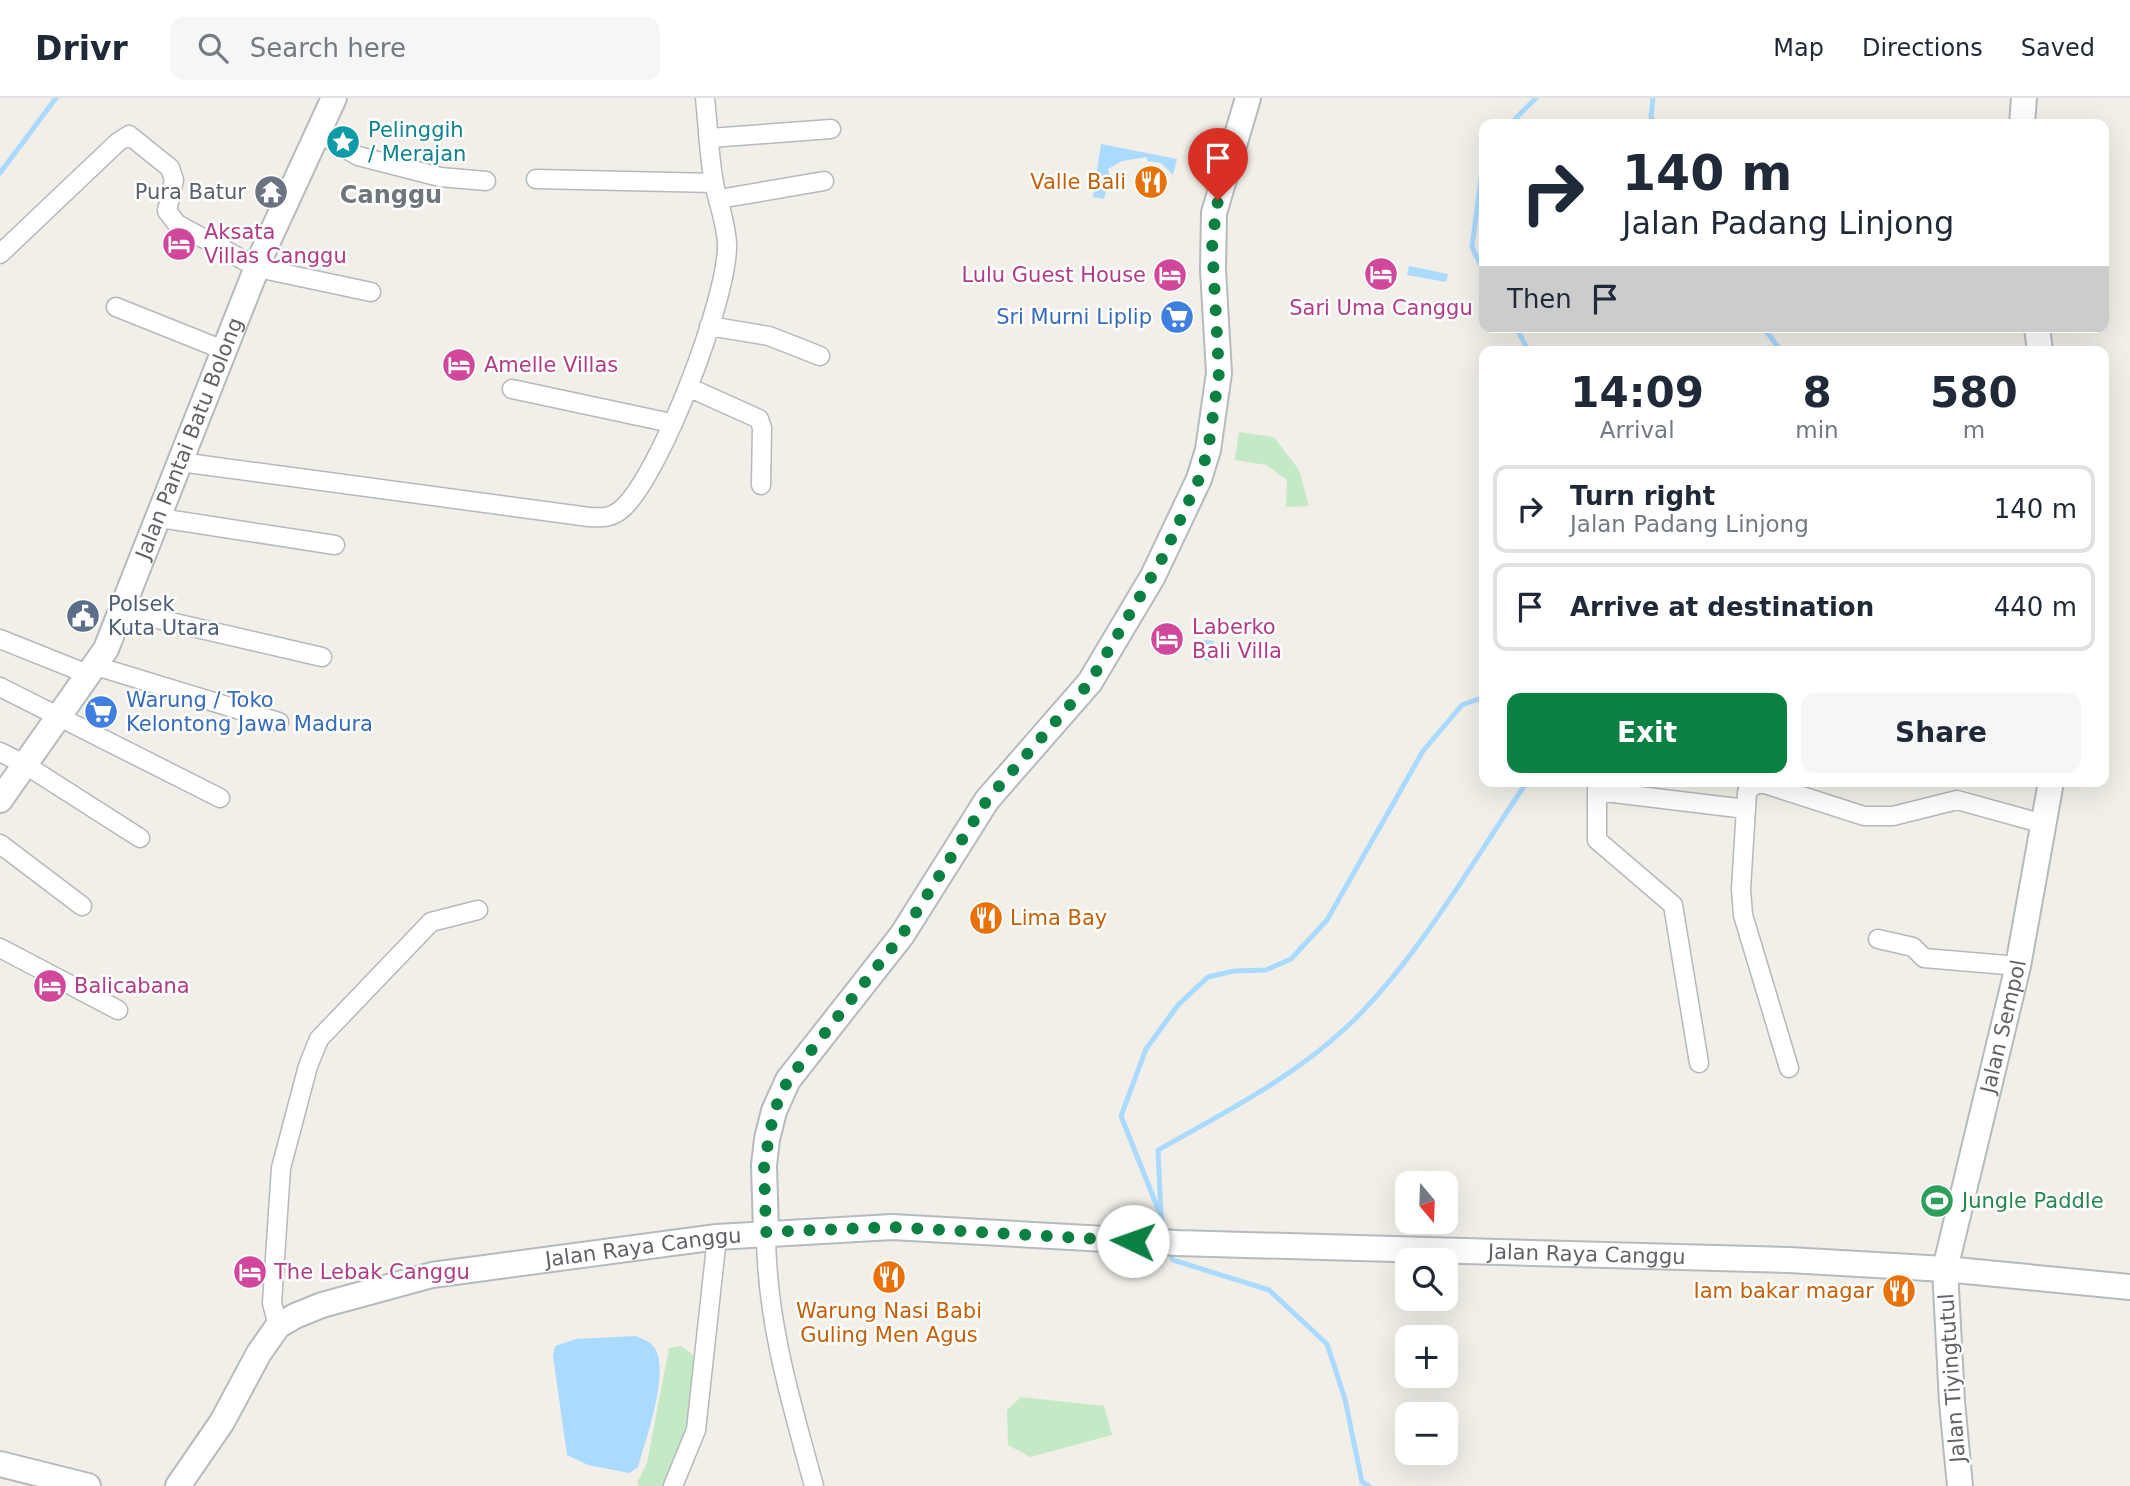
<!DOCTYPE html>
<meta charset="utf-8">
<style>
body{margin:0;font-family:"DejaVu Sans",sans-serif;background:#f6f6f7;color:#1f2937;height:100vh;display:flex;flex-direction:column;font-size:26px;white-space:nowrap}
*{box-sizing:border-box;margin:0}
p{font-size:23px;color:#747a83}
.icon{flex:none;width:38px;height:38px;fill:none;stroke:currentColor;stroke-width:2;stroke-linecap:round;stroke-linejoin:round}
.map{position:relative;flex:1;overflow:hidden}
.drawer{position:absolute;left:1479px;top:248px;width:630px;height:441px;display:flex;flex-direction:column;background:#fff;border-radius:14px;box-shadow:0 7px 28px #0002}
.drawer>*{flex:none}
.hud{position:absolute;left:1479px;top:21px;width:630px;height:214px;border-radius:14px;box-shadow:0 7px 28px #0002;background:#fff;color:#1f2937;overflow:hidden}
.needle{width:46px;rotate:161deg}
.tools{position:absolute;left:1395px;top:1073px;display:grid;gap:14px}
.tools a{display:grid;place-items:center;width:63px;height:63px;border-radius:14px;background:#fff;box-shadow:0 7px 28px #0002;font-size:35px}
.pin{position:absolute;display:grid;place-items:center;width:60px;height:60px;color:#fff;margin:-72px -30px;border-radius:50% 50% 50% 0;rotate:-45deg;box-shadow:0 0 7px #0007}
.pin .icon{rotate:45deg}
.me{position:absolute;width:77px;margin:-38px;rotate:273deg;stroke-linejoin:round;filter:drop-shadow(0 0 5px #0008)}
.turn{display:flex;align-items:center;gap:24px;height:147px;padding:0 28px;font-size:32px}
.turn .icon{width:91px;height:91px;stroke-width:2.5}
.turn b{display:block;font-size:49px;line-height:60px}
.then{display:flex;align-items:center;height:66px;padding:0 28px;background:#0003;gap:14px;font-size:26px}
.eta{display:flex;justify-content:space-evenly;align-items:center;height:119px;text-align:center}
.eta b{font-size:42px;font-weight:700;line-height:49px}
.cta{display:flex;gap:14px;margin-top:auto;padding:14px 28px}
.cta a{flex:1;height:80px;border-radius:14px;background:#0b8043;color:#fff;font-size:28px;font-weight:700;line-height:80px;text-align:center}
.cta a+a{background:#f6f6f7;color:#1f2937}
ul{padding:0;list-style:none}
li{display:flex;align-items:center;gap:21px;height:88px;margin:0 14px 10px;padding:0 14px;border:4px solid #e0e1e3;border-radius:14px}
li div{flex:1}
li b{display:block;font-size:26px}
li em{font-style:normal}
header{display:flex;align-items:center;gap:42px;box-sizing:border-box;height:98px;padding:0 35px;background:#fff;border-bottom:2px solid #e0e1e3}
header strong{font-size:33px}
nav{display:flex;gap:38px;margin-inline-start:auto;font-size:24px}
.search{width:490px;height:63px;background:#f6f6f7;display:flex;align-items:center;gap:18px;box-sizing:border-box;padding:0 24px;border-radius:14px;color:#747a83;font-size:26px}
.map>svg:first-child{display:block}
</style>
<header>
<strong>Drivr</strong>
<div class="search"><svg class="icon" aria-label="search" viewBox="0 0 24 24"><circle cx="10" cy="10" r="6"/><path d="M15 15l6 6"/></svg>Search here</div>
<nav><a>Map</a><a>Directions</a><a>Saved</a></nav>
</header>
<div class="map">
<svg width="2130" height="1388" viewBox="0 0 2130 1388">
<rect width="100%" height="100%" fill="#f1efe8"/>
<path fill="#c5e8c5" d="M1239,334L1274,339L1299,372L1309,408L1286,409L1287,382L1266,367L1235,362Z
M681,1248L693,1257C693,1312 688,1338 664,1388H639L637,1385L647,1365L669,1250Z
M1021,1299L1104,1308L1112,1337L1030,1359L1008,1347L1007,1312Z"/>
<path fill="#aadaff" d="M1101,46L1177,61L1173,77L1161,65L1147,63V59L1122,63L1108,71L1110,80L1104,101L1093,99Z
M1409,168L1448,176L1446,184L1407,177Z
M1204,542L1214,543L1210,563L1201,561Z
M636,1238C642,1241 650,1243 654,1249C671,1272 645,1343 638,1369L629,1375L588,1367L567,1357L553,1258L555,1248L576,1241Z"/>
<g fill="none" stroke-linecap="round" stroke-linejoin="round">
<path stroke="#aadaff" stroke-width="5" d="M1653,0L1651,19L1654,26
M1510,26L1536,0
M1484,58L1472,149L1484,174
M0,75L56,0
M1516,229L1529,254
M1763,229L1779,250L1778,254
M1158,1111L1121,1018L1146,951L1178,907L1208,879L1234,873L1266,872L1291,861L1327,822L1423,653L1462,607L1484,599
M1165,1136L1161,1117L1158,1052C1226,1014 1298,977 1354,922C1423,853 1472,764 1527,684
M1170,1152L1173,1162L1269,1192L1327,1246L1345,1301L1362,1384L1369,1388"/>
<g stroke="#b5b8bc" stroke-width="21">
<path id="street" d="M318,35L358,58L440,79L486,83
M710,40L831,31
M536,81L714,85
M719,101L824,83
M0,156L118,44L129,37L170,70L174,82L167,113L177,126L258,170L371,194
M116,209L226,253
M709,228L769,238L820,258
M688,289L759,321L762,330L761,387
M512,291L671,325
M180,364L589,419C603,420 613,420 624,409C662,372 727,202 727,148C727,127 718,105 714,85C709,58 708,28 705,0
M160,420L335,447
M123,513L322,559
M0,541L90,577
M96,568L279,624
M0,589L220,700
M0,654L24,666L140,740
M1597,684V742L1673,807L1699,965
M1597,693L1746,711
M0,746L82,808
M1878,841L1913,849L1924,860L2018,868
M0,850L118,912
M1789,970L1743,817L1741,791L1747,694L1755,686H1765L1864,718H1893L1957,702L2044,726
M766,1134C766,1222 791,1304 814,1388
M278,1228L272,1205L281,1070L308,968L319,941L431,824L478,812
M673,1388L696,1332L717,1139"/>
</g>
<g stroke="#b6babf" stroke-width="28">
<g id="secondary">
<path d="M2022,26L2024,0"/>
<path d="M2037,229L2040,254"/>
<path id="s1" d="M0,702L106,551L263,154L334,0"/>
<path d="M766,1134L764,1067L767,1041L774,1013L788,982L902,837L987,702L1090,584L1153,478L1199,381L1208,352L1219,275L1213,172L1214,115L1248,0"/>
<path d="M0,1366L88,1388"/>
<path id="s2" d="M178,1388L222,1324L259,1255L278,1228L295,1218L322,1207L432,1177L717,1139L892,1129L1177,1145L1789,1162L1945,1171L2130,1189"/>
<path id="s3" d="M1960,1388L1952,1304L1945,1171L2018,868L2051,684"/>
</g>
</g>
<use href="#street" stroke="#fff" stroke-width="18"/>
<use href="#secondary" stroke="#fff" stroke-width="24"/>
</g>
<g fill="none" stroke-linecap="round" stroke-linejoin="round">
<path stroke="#0b8043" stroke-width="12" stroke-dasharray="0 21.6" d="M1133,1143L892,1129L766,1134L764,1067L774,1013L788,982L902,837L987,702L1090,584L1163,459L1199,381L1208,352L1219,275L1212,144L1218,102"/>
</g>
<defs>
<g id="sight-disc" transform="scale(1.75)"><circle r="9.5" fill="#0f9aa8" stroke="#fff"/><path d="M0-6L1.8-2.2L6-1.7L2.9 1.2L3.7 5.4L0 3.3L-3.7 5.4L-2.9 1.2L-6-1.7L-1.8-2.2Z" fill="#fff"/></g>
<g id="restaurant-disc" transform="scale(1.75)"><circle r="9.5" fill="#e8710a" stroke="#fff"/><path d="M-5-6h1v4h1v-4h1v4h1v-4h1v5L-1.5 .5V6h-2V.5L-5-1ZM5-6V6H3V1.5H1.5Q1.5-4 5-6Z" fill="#fff"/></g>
<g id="temple-disc" transform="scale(1.75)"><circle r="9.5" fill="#6b7280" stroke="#fff"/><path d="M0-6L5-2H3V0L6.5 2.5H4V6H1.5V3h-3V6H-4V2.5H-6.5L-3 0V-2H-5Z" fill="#fff"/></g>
<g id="hotel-disc" transform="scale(1.75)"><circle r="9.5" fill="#d1479c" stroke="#fff"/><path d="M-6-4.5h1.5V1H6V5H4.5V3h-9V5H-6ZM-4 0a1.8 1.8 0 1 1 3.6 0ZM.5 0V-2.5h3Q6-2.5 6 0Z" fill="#fff"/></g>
<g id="supermarket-disc" transform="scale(1.75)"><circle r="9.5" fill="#3f7fe0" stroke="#fff"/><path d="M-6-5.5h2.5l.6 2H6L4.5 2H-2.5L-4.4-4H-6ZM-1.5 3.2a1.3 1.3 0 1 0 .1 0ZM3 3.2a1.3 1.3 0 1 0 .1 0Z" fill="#fff"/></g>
<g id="civic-disc" transform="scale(1.75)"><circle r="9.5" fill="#5c6f8a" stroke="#fff"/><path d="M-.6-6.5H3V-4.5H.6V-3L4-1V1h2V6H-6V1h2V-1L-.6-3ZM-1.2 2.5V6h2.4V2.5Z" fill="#fff"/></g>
<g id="stadium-disc" transform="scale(1.75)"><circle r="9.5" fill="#2e9e5b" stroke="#fff"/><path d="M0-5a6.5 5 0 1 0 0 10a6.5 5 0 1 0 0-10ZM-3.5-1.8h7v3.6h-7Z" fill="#fff"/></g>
</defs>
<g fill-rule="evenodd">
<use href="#sight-disc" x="343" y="44"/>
<use href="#restaurant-disc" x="1151" y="84"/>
<use href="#temple-disc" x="271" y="94"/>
<use href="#hotel-disc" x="179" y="146"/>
<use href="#hotel-disc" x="1381" y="176"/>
<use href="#hotel-disc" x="1170" y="177"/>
<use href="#supermarket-disc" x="1177" y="219"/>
<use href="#hotel-disc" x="459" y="267"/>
<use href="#civic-disc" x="83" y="518"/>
<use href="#hotel-disc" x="1167" y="541"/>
<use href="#supermarket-disc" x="101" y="614"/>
<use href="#restaurant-disc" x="986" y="820"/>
<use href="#hotel-disc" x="50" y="888"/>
<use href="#stadium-disc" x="1937" y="1103"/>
<use href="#hotel-disc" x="250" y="1174"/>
<use href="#restaurant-disc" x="889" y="1179"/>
<use href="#restaurant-disc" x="1899" y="1193"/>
</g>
<g text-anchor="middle" stroke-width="5" stroke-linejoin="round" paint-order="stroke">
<g font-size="21" fill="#0d838f" stroke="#fff" text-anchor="start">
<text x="368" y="39">Pelinggih<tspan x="368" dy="24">/ Merajan</tspan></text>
</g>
<g font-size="21" fill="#c56008" stroke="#fff" text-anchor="end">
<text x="1126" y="91">Valle Bali</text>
<text x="1010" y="827" text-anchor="start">Lima Bay</text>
<text x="1874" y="1200">Iam bakar magar</text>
<text x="889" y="1220" text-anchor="middle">Warung Nasi Babi<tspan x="889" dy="24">Guling Men Agus</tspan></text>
</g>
<g font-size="21" fill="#5b616d" stroke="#fff" text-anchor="end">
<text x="246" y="101">Pura Batur</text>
</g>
<g font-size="21" fill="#b23c85" stroke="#fff" text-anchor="start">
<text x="204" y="141">Aksata<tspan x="204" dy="24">Villas Canggu</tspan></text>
<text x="1146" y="184" text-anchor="end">Lulu Guest House</text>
<text x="1381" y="217" text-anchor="middle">Sari Uma Canggu</text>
<text x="484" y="274">Amelle Villas</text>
<text x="1192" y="536">Laberko<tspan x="1192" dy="24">Bali Villa</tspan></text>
<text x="74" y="895">Balicabana</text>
<text x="274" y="1181">The Lebak Canggu</text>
</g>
<g font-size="21" fill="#366cbe" stroke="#fff" text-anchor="end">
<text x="1152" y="226">Sri Murni Liplip</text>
<text x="126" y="609" text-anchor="start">Warung / Toko<tspan x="126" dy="24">Kelontong Jawa Madura</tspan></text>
</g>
<g font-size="21" fill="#5f6368" stroke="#fff">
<text dy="7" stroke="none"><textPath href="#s1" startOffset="411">Jalan Pantai Batu Bolong</textPath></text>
<text dy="7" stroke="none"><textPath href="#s3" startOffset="467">Jalan Sempol</textPath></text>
<text dy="7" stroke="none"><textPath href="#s2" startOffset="565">Jalan Raya Canggu</textPath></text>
<text dy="7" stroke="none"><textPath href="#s2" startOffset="1510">Jalan Raya Canggu</textPath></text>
<text transform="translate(1952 1280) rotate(-94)" y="7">Jalan Tiyingtutul</text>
</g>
<g font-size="21" fill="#4e5e75" stroke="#fff" text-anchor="start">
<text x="108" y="513">Polsek<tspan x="108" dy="24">Kuta Utara</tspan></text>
</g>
<g font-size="21" fill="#27864d" stroke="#fff" text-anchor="start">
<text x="1962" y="1110">Jungle Paddle</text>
</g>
<g font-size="24" font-weight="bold" fill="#70757a" stroke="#fff">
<text x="391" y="105">Canggu</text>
</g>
</g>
</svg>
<div class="tools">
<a><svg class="needle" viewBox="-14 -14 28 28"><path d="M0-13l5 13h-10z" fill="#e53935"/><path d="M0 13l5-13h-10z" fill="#747a83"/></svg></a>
<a><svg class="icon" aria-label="search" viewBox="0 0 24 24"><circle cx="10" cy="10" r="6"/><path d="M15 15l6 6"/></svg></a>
<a>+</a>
<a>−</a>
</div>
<div class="pin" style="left:1218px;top:102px;background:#d93025"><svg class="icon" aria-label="arrive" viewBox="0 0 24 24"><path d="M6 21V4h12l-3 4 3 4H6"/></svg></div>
<svg class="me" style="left:1133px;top:1143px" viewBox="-20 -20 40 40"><circle r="19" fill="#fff"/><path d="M0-13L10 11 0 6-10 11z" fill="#0b8043"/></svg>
<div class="hud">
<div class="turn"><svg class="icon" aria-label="right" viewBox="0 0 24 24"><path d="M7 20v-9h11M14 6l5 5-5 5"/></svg><div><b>140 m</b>Jalan Padang Linjong</div></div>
<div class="then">Then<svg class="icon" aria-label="arrive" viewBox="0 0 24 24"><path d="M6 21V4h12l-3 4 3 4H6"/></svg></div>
</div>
<section class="drawer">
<div class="eta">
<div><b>14:09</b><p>Arrival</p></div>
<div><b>8</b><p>min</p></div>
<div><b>580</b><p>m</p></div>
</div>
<ul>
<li><svg class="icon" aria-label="right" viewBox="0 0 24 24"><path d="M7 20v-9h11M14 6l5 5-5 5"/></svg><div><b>Turn right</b><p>Jalan Padang Linjong</p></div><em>140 m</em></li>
<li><svg class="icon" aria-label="arrive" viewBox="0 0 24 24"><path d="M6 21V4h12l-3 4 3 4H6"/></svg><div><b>Arrive at destination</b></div><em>440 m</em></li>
</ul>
<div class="cta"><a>Exit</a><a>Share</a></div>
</section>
</div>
